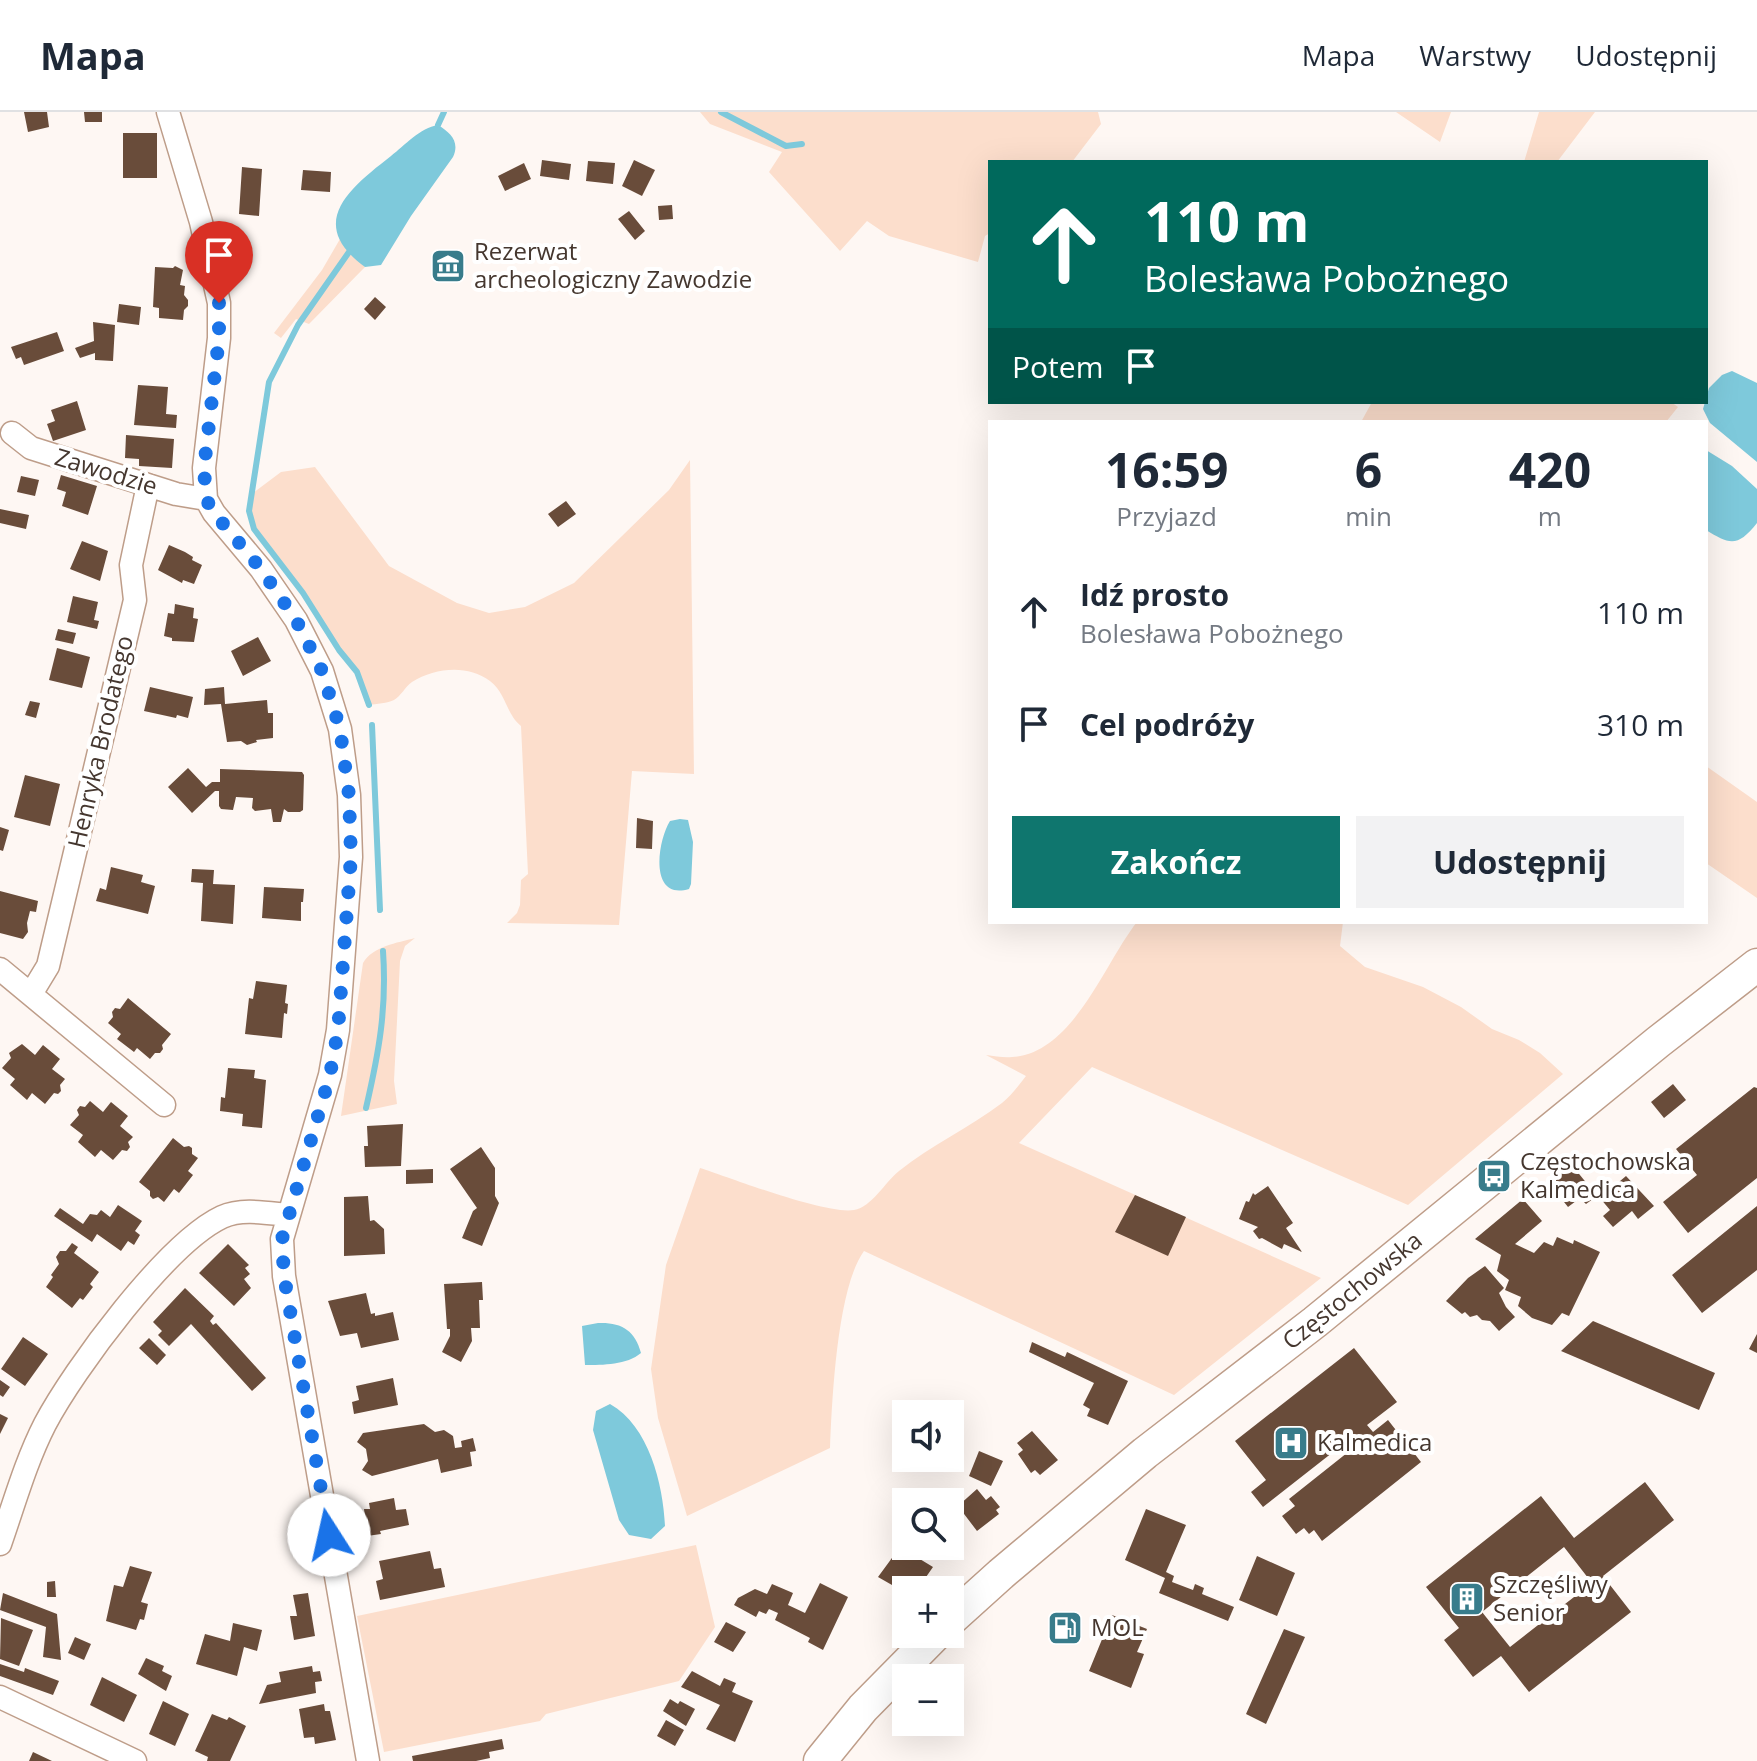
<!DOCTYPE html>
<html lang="pl">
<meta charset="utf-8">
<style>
body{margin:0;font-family:"Open Sans",sans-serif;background:#f2f2f3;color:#1f2937;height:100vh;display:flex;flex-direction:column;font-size:30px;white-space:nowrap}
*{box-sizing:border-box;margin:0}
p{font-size:26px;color:#747a83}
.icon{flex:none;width:44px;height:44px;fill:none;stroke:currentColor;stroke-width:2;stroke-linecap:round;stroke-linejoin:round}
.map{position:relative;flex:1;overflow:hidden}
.sheet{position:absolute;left:988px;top:308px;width:720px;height:504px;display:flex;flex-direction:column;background:#fff;border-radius:0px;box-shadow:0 8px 32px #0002}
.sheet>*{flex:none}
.guide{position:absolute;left:988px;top:48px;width:720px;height:244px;border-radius:0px;box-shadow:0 8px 32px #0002;background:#00695c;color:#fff;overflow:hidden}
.buttons{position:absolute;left:892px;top:1288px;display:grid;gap:16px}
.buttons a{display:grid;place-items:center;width:72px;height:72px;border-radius:0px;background:#fff;box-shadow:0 8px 32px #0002;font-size:40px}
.pin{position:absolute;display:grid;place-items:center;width:68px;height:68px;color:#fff;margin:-82px -34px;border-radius:50% 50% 50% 0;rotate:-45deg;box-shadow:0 0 8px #0007}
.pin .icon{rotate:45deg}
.me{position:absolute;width:88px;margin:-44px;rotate:350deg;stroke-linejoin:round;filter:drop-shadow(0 0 6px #0008)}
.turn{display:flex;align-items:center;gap:28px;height:168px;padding:0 24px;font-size:36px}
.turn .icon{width:104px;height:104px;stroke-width:2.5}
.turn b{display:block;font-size:56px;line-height:68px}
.then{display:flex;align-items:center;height:76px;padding:0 24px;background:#0003;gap:16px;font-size:30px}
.eta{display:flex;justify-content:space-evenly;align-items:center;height:136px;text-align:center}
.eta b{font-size:48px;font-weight:700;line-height:56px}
.cta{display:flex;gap:16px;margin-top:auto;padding:16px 24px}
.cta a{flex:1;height:92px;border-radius:0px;background:#0f766e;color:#fff;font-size:32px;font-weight:700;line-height:92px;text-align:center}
.cta a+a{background:#f2f2f3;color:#1f2937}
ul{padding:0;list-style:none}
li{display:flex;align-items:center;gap:24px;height:112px;padding:0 24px}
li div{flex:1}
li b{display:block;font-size:30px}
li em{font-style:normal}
header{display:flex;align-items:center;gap:48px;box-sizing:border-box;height:112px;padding:0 40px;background:#fff;border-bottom:2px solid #e0e1e3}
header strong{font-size:38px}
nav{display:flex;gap:44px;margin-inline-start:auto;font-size:28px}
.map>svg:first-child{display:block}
</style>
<header>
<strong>Mapa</strong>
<nav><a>Mapa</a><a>Warstwy</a><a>Udostępnij</a></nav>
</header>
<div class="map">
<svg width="1757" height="1649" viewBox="0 0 1757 1649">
<rect width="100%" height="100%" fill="#fef7f3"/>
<path fill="#fcdecc" d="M700,0H1098L1101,12L1072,50H990V121L985,124L978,150L889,124L867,109L840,139L769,60L782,40L710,12Z
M1396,0H1451L1440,30Z
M1539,0H1595L1557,50H1524Z
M340,127L349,140L365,155L309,212L296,207L281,226L274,221L322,158Z
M1372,290H1671L1678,295L1666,310H1361Z
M690,348L694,662L632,659L619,813L507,811L517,801L520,793L521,768L528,762L521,614C506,602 506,581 490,569C467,552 435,556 412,570C405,575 401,584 394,588C388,591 376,592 369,593L357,560L339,538L303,481L254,417L249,399V384L281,360L315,355L389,454L457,491L489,501L525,495L574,471L669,378Z
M1706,654L1757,690V786L1706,751Z
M1137,810H1343L1340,834L1365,855L1423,875L1461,895L1492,917L1519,928L1540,941L1563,962L1408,1093L1092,955L1019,1031L1321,1166L1174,1283L864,1139C837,1176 832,1288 830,1336L687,1404L658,1306L651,1257L666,1153L700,1056C731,1066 826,1103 854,1098C872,1095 885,1070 899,1059C931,1033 969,1016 1002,991C1011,984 1019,973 1026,964L986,943C995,944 1004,946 1012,945C1073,942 1105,850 1137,810Z
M415,826L405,834L400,849L394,969L397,992L341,1004L363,851C373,834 397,831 415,826Z
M696,1433L715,1515L679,1569L546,1602L540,1609L384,1640L357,1504Z"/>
<path fill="#7ec9db" d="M438,13C451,21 460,30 453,45L411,104L381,153L365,155C305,111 350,76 391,44C405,33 420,16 438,13Z
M1732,259L1757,271V350L1710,311L1703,297L1709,276L1722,263Z
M1706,338L1732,354L1757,377V411C1738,435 1730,433 1706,418Z
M680,707L688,708L693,730L691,772L689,777C649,789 657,730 670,709Z
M598,1211C621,1210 635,1218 641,1241C627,1253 603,1253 585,1253L582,1214Z
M610,1292C649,1314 663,1372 665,1414L651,1427L629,1423L619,1408L593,1318L596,1299Z"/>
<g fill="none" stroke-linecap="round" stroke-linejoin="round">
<path stroke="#7ec9db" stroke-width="6" d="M721,0L786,34L802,32
M438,13L444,0
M349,140L298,213L269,270L249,399L254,417L303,481L339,538L357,560L369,593
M372,613L380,798
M366,996C379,940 387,896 383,839"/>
</g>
<path fill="#694c3a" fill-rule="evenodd" d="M24,0H47L49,15L28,20Z
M84,0H102V10H85Z
M123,21H157V66H123Z
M542,48L571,52L569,68L540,64Z
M634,48L655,58L642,84L622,74Z
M588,49L615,51L613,72L586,69Z
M524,51L531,67L505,79L498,64Z
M242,55L262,57L259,104L239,102Z
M303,58L331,60L330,80L301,78Z
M672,93L673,107L659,108L658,94Z
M629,99L645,119L635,128L618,107Z
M175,154L183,158L180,173L185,174L184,183L188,188V194L184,198L183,208L159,206V196L153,195L155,155L173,156Z
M375,185L386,195L375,208L364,197Z
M119,192L141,195L139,213L117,210Z
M93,210L115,213L113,249L95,248V241L80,246L75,236L94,229Z
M57,220L64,239L24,253L21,245L16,247L11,235Z
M138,273L168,275L166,302L177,303L176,316L134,313Z
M77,289L86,318L53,329L47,312L55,309L51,298Z
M126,323L174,327L172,356L139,354V347L125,346Z
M61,363L97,374L88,403L62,394L66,380L57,377Z
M21,364L39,368L35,384L17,380Z
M566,389L576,402L558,415L548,402Z
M0,397L29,403L26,417L0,411Z
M82,429L108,439L100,469L70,457Z
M169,433L185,440L193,445L192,448L202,453L194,472L183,468L182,471L158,458Z
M73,484L98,490L94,508L99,509L97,517L67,510Z
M175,492L194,496L193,506L198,507L194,530L172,529V526L164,524L168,501L174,502Z
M58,517L76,521L73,532L55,528Z
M258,525L271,549L243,564L231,539Z
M57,536L90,545L82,576L49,568Z
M150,575L193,585L188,606L177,603L176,606L144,599Z
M224,575L225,592L267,588L268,601H273V626L256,628L257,630L247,633L241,629L227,630L221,592L204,593L205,577Z
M30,589L40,591L36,606L25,603Z
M188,656L206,675L212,670H220V657L302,660L304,663L303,698L300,700H288L284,697L281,710H273L271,697L255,699L252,696L253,686L236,685L233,698L221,697L219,694V679H215L192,701L168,675Z
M25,663L60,672L50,714L14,705Z
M637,706L653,709L652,737L636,736Z
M0,715L9,718L3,739L0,738Z
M111,755L143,763L141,770L155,774L148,802L96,789L100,776L106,778Z
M192,757L214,758L213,772L235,773L233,812L201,809L203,771L191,770Z
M264,775L304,777L303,790H301V809L262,806Z
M0,779L38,789L36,800L30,799L27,811L28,820L23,827L0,821Z
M256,869L287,873L285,891L288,892L287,902L284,901L282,926L245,922L249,886L253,887Z
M128,886L171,922L162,933L163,937L160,941H155L150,947L137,936L134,940L117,927L121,922L108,911L113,905L112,900L115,896L120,897Z
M22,932L35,943L43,933L60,947L52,957L65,967L60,973L61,979L58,982L54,981L45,992L32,981L27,988L18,980L10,973L15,967L2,956L11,946L9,941Z
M228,956L255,958L254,966L266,968L262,1016L242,1014L243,1002L220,999L221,985L225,986Z
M1673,972L1686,988L1664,1006L1651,990Z
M1754,975L1757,976V1066L1688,1121L1663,1090L1697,1063L1676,1037Z
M90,989L103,1000L111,990L128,1004L120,1014L133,1025L128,1030L130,1035L127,1039L122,1038L113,1048L101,1038L95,1045L78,1030L83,1023L70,1013L79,1003L77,998L80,994L85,995Z
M403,1012L401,1054L365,1055L364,1034H368L367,1014Z
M173,1026L184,1035L189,1034L192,1036V1042L198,1046L188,1059L193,1063L179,1081L174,1077L164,1090L158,1085L153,1087L150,1084V1079L139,1070Z
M481,1035L495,1056V1084L499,1091L482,1134L462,1126L473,1099L477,1096L450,1057Z
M1571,1052L1597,1084L1586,1092L1580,1086L1568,1095L1549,1071Z
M433,1057V1071L406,1072V1058Z
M1626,1064L1654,1094L1638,1107L1632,1099L1613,1115L1603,1104L1610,1098L1600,1086Z
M1268,1074L1293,1111L1286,1116L1302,1140L1284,1132L1282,1137L1262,1126L1259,1127L1253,1119L1258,1115L1239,1107L1246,1089L1249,1090L1253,1081L1255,1083Z
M1135,1083L1186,1105L1168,1144L1115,1120Z
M368,1084L370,1109L374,1108L384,1117L385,1142L344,1144V1085Z
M1523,1087L1542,1109L1515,1132L1534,1141L1544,1130L1553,1134L1557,1125L1573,1132L1574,1128L1600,1140L1569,1204L1562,1201L1552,1213L1532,1206L1518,1194L1521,1185L1505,1178L1509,1168L1497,1159L1501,1143L1475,1127Z
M118,1093L142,1109L135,1119L140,1123L134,1133L128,1129L121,1139L97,1122L92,1130L54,1104L60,1096L83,1112L90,1102L97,1103L101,1098L110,1105Z
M1757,1094V1158L1702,1201L1672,1163Z
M72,1131L78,1135L74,1141L99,1160L90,1172L93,1175L83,1188L80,1186L72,1196L46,1175L53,1165L51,1163L59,1152L56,1145L60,1139H66Z
M228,1132L249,1153L245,1156L250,1162L244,1167L251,1176L234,1194L199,1161Z
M1485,1154L1504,1176L1499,1181L1506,1195L1515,1205L1499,1219L1490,1209L1482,1208L1477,1203L1470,1205L1465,1200L1462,1202L1446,1189L1468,1166Z
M482,1170L483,1188H479L480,1216H471L472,1229L461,1250L442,1240L450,1224V1217H447L444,1172Z
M185,1176L214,1204L210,1209L213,1213L216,1211L266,1266L252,1279L191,1212L169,1234L158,1223L162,1219L153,1210Z
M366,1181L371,1202L375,1201V1204L393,1200L399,1228L361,1236L357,1221L340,1224L328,1189Z
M1593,1209L1715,1261L1699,1298L1561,1239Z
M1757,1222V1241L1749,1237Z
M23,1225L48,1242L25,1274L1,1257Z
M149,1226L166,1243L157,1253L139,1236Z
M1032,1230L1065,1245L1067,1240L1128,1269L1108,1313L1087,1304L1090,1297L1083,1293L1094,1271L1029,1240Z
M1354,1236L1397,1290L1367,1313L1373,1320L1388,1308L1421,1350L1322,1429L1314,1418L1309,1422L1304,1416L1296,1422L1282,1404L1295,1394L1289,1387L1357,1333L1351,1326L1263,1395L1251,1380L1266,1368L1235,1329Z
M393,1266L398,1293L354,1302L352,1290L359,1288L356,1274Z
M0,1268L10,1275L3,1285L0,1283Z
M0,1302L8,1306L0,1322Z
M424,1312L435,1320L444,1318L453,1324L455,1336L462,1335L461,1329L473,1326L476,1339L470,1340L472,1354L441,1361L438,1347L372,1364L362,1358L368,1349L366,1337L357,1330L363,1321Z
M1032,1319L1058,1348L1040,1363L1035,1358L1031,1361L1018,1342L1023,1338L1017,1331Z
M979,1339L1003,1349L991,1374L969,1364Z
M1645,1370L1674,1408L1603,1464L1631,1500L1529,1580L1501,1544L1473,1565L1444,1528L1459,1516L1426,1475L1541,1384L1574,1426ZM1564,1435L1592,1471L1510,1535L1482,1500Z
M977,1377L986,1388L991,1384L1000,1395L996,1398L999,1402L977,1419L958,1394Z
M394,1386L396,1398L406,1397L409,1413L380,1419L381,1422L367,1424L364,1397H370L369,1391Z
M1146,1397L1186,1413L1166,1460L1174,1464L1172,1470L1193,1478L1195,1472L1204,1476L1202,1482L1234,1495L1228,1509L1159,1481L1165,1466L1125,1448Z
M900,1435L933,1455L917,1478H906V1481L878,1465Z
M430,1439L434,1457L441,1456L445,1475L380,1488L376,1469L383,1467L379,1449Z
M1257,1444L1295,1461L1277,1504L1239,1488Z
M130,1454L152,1460L141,1490L148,1492L144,1508L140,1507L136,1518L106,1509L114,1473L123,1475Z
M55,1469L56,1485H47V1470Z
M820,1471L848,1485L823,1538L808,1530L810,1526L775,1508L778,1501L769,1497L766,1502L759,1499L756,1505L734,1493L738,1486L755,1477L767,1482L772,1472L793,1481L788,1493L805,1501Z
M3,1481L57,1502L61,1548L43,1545L46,1515L0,1498Z
M308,1481L315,1524L294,1528L290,1504H297L293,1483Z
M1112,1503L1147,1517L1137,1540L1144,1542L1131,1576L1089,1559Z
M1,1506L33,1518L19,1554L0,1547Z
M726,1510L746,1520L733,1540L714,1530Z
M233,1511L262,1518L257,1539L244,1535L237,1564L196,1552L205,1522L230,1529Z
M1284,1517L1305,1525L1266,1612L1246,1602Z
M75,1525L91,1532L84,1548L68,1541Z
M146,1546L164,1554L162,1559L172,1564L166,1579L138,1562Z
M0,1552L24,1560L25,1556L59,1569L53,1583L0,1564Z
M312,1554L313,1560L320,1559L322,1569L315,1570L316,1581L259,1592L267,1573L281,1570L279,1560Z
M692,1559L720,1574L724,1566L736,1571L732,1580L753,1589L735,1630L706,1617L720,1593L681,1575Z
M102,1565L137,1583L124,1610L90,1593Z
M670,1587L678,1592L680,1589L695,1597L686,1614L663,1599Z
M163,1589L189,1602L175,1634L149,1622Z
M324,1592L325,1599H330L336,1628L315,1632L314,1625L304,1626L299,1597Z
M212,1602L227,1608L229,1605L246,1614L230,1649H207L208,1645L195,1639Z
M666,1608L684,1618L675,1634L657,1624Z
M502,1627L504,1637L489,1640L490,1646L476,1649H413L412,1644Z
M33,1640L52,1649H29Z"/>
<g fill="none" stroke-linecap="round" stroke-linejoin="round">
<g stroke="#be9d89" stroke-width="25">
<path id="minor" d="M168,0L201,110L219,191V226L204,356L206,387L214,401L261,457L296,508L322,559L340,617L349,683L351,745L338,918L330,963L282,1127L284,1164L368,1649
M12,321L31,336L176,382L206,387
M0,857L164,993
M31,882L48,854L135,488L131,453L148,373
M0,1432C14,1392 26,1349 45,1312C74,1257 167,1131 222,1105C242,1096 267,1101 288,1103
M0,1585L135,1649"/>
</g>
<g stroke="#be9d89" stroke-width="35">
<g id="secondary">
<path id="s1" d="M950,1508L1001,1462L1145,1341L1315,1210L1658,930L1757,853"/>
<path d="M820,1649L863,1596L936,1522"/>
</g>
</g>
<use href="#minor" stroke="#fff" stroke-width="22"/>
<use href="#secondary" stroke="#fff" stroke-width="32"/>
</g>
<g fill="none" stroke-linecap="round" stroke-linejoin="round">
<path stroke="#1a73e8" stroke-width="14" stroke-dasharray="0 25.2" d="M219,191V226L204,356L206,387L214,401L261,457L296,508L322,559L340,617L349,683L351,745L338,918L330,963L282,1127L284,1164L329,1423"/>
</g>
<defs>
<g id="museum-square" transform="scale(1.8)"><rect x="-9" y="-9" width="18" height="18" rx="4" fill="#387c8b" stroke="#fff"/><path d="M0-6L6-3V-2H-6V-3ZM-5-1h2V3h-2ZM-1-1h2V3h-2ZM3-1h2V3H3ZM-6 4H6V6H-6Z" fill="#fff"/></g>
<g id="bus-square" transform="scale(1.8)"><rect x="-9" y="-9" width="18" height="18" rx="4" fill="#387c8b" stroke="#fff"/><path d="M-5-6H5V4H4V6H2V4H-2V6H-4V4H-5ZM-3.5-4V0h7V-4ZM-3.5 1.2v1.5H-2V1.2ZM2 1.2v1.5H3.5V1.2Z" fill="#fff"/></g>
<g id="hospital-square" transform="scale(1.8)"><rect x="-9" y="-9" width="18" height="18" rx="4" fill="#387c8b" stroke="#fff"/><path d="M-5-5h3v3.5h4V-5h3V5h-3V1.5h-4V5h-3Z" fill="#fff"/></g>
<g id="building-square" transform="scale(1.8)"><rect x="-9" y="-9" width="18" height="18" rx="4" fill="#387c8b" stroke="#fff"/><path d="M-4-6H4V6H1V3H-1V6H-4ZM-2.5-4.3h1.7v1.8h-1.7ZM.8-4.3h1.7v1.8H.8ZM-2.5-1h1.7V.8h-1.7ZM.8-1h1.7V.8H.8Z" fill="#fff"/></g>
<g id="fuel-square" transform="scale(1.8)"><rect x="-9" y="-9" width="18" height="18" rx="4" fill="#387c8b" stroke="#fff"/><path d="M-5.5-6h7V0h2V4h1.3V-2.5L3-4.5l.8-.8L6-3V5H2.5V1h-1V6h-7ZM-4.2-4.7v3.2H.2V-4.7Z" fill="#fff"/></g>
</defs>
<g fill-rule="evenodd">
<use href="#museum-square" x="448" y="154"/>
<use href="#bus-square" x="1494" y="1064"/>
<use href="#hospital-square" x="1291" y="1331"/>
<use href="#building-square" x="1467" y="1487"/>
<use href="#fuel-square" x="1065" y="1516"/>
</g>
<g text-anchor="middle" stroke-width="8" stroke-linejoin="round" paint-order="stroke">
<g font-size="24" fill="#45372f" stroke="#fff" text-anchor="start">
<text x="474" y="148">Rezerwat<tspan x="474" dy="28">archeologiczny Zawodzie</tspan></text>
<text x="1520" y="1058">Częstochowska<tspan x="1520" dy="28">Kalmedica</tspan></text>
<text x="1317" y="1339">Kalmedica</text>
<text x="1493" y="1481">Szczęśliwy<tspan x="1493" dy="28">Senior</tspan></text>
<text x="1091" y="1524">MOL</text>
</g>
<g font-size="24" fill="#45372f" stroke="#fff">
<text transform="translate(106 360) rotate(17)" y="8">Zawodzie</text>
<text transform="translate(101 630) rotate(-77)" y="8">Henryka Brodatego</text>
<text dy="8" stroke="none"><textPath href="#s1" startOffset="520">Częstochowska</textPath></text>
</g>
</g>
</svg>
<div class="buttons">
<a><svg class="icon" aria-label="sound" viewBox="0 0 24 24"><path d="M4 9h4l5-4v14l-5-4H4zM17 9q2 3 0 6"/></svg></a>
<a><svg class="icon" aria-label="search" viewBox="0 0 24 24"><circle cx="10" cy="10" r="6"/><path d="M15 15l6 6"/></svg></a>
<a>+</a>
<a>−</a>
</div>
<div class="pin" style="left:219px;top:191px;background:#d93025"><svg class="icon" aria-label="arrive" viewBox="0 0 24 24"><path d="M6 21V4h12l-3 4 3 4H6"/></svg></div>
<svg class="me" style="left:329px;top:1423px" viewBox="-20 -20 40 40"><circle r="19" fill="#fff"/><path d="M0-13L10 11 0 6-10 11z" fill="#1a73e8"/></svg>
<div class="guide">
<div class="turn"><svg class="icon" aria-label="ahead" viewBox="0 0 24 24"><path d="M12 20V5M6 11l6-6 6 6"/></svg><div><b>110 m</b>Bolesława Pobożnego</div></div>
<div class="then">Potem<svg class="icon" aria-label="arrive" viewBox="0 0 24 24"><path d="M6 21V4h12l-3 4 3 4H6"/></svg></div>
</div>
<section class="sheet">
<div class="eta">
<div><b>16:59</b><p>Przyjazd</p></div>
<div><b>6</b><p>min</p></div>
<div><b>420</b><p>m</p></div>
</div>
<ul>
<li><svg class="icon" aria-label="ahead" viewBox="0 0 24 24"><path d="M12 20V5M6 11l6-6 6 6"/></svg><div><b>Idź prosto</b><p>Bolesława Pobożnego</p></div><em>110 m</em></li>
<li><svg class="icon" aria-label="arrive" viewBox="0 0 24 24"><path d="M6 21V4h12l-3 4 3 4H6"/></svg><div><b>Cel podróży</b></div><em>310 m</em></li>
</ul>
<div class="cta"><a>Zakończ</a><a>Udostępnij</a></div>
</section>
</div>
